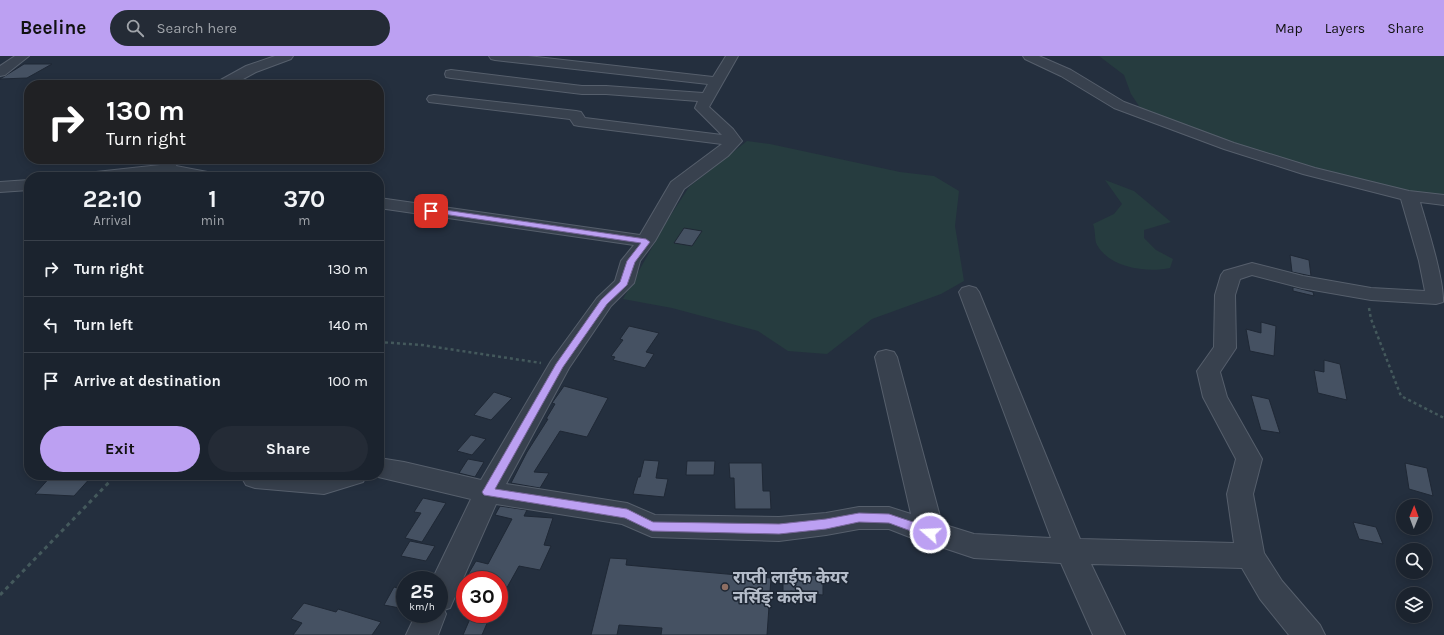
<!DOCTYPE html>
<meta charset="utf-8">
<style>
body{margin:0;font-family:Karla,"Noto Sans Devanagari",sans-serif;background:#242b36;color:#f1f3f6;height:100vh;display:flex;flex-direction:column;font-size:15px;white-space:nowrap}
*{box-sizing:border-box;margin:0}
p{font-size:13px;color:#a0a4aa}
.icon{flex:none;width:22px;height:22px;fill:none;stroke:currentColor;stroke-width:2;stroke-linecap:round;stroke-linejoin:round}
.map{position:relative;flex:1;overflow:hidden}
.side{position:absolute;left:24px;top:116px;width:360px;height:308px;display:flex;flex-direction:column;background:#1b232e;border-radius:16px;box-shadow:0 2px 10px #0003,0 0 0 1px #39404a}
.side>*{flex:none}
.hud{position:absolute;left:24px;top:24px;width:360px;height:84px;border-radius:16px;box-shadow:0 2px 10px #0003,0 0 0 1px #39404a;background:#202124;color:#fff;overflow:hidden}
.needle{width:26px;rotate:1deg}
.fabs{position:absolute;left:1396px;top:443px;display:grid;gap:8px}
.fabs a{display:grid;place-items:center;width:36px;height:36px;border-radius:50%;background:#1b232e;box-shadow:0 2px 10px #0003,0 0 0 1px #39404a;font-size:20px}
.speed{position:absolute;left:396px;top:515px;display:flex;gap:8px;font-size:20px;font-weight:700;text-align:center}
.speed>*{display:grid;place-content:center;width:52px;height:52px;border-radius:50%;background:#1b232e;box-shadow:0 2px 10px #0003,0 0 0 1px #39404a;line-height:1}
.speed small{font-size:10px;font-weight:400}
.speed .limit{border:6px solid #d22;background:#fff;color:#111}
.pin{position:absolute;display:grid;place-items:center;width:34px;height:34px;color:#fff;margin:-17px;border-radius:8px;box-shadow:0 2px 6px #0006}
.me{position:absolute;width:44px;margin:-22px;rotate:289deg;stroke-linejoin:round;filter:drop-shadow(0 0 3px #0008)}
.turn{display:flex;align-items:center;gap:14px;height:84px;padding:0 16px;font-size:18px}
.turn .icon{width:52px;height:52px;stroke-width:2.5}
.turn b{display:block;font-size:28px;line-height:34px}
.eta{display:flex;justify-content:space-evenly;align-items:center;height:68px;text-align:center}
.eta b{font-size:24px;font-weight:700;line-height:28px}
.cta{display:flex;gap:8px;margin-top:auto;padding:8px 16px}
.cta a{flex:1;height:46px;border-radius:24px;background:#bca0f2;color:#111;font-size:16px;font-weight:700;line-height:46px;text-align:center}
.cta a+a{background:#242b36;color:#f1f3f6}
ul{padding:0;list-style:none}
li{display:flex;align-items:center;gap:12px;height:56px;padding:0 16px;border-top:1px solid #39404a}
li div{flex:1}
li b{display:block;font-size:15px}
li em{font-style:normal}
header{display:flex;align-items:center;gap:24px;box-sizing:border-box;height:56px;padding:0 20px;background:#bca0f2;color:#111}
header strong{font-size:19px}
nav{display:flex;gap:22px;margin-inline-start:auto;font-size:14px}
.search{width:280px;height:36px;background:#242b36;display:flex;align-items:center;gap:10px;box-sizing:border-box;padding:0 14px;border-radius:22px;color:#a0a4aa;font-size:15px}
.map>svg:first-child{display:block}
</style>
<header>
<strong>Beeline</strong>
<div class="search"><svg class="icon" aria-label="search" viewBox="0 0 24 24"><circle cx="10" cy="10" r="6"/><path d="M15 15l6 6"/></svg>Search here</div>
<nav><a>Map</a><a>Layers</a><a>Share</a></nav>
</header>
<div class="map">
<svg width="1444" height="579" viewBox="0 0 1444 579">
<rect width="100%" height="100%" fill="#242f3e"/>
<path fill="#263c3f" d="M1099,0H1444V140L1414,138L1347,122L1245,93L1141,53L1131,38L1124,19Z
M747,85L770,88L900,116L934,120L959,135L955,170L964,225L941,238L872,263L827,298L788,295L758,275L672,252L623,243L667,165L689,131Z
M1105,124L1134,135L1171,166L1144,174V182L1156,194L1173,203L1170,212C1147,217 1110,212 1097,189C1094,183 1096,175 1093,168L1114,158L1122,148Z"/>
<path fill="#455162" stroke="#1f2835" d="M24,8H52L27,22L0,23Z
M684,172L702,175L692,190L674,187Z
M1290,199L1309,204L1311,220L1292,216Z
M1293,231L1313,236L1314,240L1293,235Z
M1261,266L1276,270L1274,300L1250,295L1246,273L1261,277Z
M629,270L659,277L646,296L654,298L645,312L613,304L615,301L611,300L623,284L620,283Z
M1324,304L1340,308L1347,344L1318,337L1314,314L1324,316Z
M564,330L608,342L587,381L560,375L534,416L549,417L540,432L511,427L527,396L548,363H546L555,348L552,347Z
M494,336L512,342L491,364L474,359Z
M1251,339L1269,343L1280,377L1261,374Z
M471,379L486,383L472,399L457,395Z
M468,403L484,406L475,421L459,417Z
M644,404L659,405L656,422L668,423L664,441L633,438L638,421H640Z
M687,405H715L714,419H686Z
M729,407H762L763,435H770L771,453H735L734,422H730Z
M1405,407L1427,412L1433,440L1409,433Z
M52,419H93L74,440L35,438Z
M423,442L446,447L422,486L405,482L421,457L414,456Z
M500,450L527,454L524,460L553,462L544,489L551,490L540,514L519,510L499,546V524H482L467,520L476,505L488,508L512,463L495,459Z
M1353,466L1376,471L1383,488L1359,483Z
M410,485L435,490L426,505L401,500Z
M610,502L627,503L626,509L771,522L767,579H661L662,572L619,569L617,579H591Z
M783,517L823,520V539L783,536Z
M394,531L405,534V553L384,549Z
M304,547L336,556L338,553L381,566L372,579H293L302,567L291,563Z
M472,558H491L482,579H463Z"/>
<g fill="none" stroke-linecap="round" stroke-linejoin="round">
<g stroke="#565f6c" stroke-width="2">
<path id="minor" d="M15,0H29L5,19L0,20V10Z
M275,0H293L291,3L256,16L232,29H215L217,26L246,10Z
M489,0H528L713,21L726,0H738L709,51L733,73L742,85L728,100L684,133L655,185L640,205L634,227L611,250L569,312L506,428L627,447L655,459L779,461L826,457L859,451H889L911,458L875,301L878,296L886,294L894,296L897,301L942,468L974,478L1051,482L959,236L962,232L969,230L976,232L979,236L1080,483L1234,487L1227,438L1236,403L1203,341L1197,315L1214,291L1215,239L1221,219L1224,215L1252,207L1303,220L1371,232L1425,235L1419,205L1401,143L1303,118L1224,93L1114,52L1061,20L1025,3L1023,0H1039L1071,14L1124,46L1234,87L1315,112L1409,135L1444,139V149L1420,146C1427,170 1444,223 1443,246L1436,248L1371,244L1302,232L1252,219L1240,223L1235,239L1236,292L1220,316L1227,341L1262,403L1253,438L1264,497L1282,525L1320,569L1325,579H1289L1260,543L1242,512L1091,508L1125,579H1093L1061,507L974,502L932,488L930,489L889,473H859L826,479L779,485L652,481L622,468L496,448L450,552L444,554L446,558L438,579H406L416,558H439V524H432L471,443L370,419H379V402L404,406L481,424L551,305L597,242L615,225L621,205L634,189L379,152V142L640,179L671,126L722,88L579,70L574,69L570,63L429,46L427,43L429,40L434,39L576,55L581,56L585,62L722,79L695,52L698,45L606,38H582L451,22L446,21L445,18L446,15L451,14L582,30H606L703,37L708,28L495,4L491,3Z
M162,103H178L176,110L218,118L220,121H185L167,118L139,121H88L90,118L96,116L160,109Z
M29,124V134L0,136V126Z
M243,419H367L363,426L324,438L255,432L246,429L242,422Z"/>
</g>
<path stroke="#44595c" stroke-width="2.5" stroke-dasharray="3 3" stroke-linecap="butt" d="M1369,252L1371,263L1401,340L1444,362
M379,286L422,289L541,307"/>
<path stroke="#44595c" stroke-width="3" stroke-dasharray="4 4" stroke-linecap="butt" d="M0,539L116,419"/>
<use href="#minor" fill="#38414e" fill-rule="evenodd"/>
</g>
<path fill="#bca0f2" stroke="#7a689d" d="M431,152L646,183L650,186L635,206L627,229L607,248L563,311L495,433L627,453L653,466L779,468L826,463L859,457L889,458L934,473L936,477L934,480L930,482L889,467L859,466L826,473L779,478L652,475L625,462L484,439L482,436L484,433L556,308L601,244L620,226L627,205L641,187L429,156V153Z"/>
<circle fill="#8d6e63" stroke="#1d2633" stroke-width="1.5" cx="725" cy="531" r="4"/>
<g text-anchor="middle" stroke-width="3" stroke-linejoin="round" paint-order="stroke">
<g font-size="17" font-weight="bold" fill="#b4bcc9" stroke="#1d2633" text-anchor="start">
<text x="733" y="527">राप्ती लाईफ केयर<tspan x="733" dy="20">नर्सिङ् कलेज</tspan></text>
</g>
</g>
</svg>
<div class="fabs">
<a><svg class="needle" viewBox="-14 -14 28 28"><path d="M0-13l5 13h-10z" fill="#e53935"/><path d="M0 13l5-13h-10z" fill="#a0a4aa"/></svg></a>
<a><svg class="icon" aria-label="search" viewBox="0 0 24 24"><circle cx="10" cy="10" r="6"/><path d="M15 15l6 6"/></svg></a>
<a><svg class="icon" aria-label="layers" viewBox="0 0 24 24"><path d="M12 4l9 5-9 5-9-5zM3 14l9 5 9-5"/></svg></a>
</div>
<div class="speed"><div>25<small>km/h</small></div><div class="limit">30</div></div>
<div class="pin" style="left:431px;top:155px;background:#d93025"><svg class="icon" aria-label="arrive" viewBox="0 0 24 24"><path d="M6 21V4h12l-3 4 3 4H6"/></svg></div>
<svg class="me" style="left:930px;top:477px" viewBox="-20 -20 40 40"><circle r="17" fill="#bca0f2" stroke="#fff" stroke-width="3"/><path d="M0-11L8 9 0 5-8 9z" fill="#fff"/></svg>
<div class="hud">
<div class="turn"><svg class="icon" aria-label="right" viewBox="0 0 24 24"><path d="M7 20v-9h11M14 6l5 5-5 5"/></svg><div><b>130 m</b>Turn right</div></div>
</div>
<section class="side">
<div class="eta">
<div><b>22:10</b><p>Arrival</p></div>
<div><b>1</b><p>min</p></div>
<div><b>370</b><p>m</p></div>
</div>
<ul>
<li><svg class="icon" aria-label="right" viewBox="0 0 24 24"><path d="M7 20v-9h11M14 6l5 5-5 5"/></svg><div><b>Turn right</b></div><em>130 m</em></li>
<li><svg class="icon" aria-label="left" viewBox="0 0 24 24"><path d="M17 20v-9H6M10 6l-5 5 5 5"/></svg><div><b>Turn left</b></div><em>140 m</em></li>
<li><svg class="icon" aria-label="arrive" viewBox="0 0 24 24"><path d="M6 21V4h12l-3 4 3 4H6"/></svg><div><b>Arrive at destination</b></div><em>100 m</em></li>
</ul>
<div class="cta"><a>Exit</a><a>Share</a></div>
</section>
</div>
